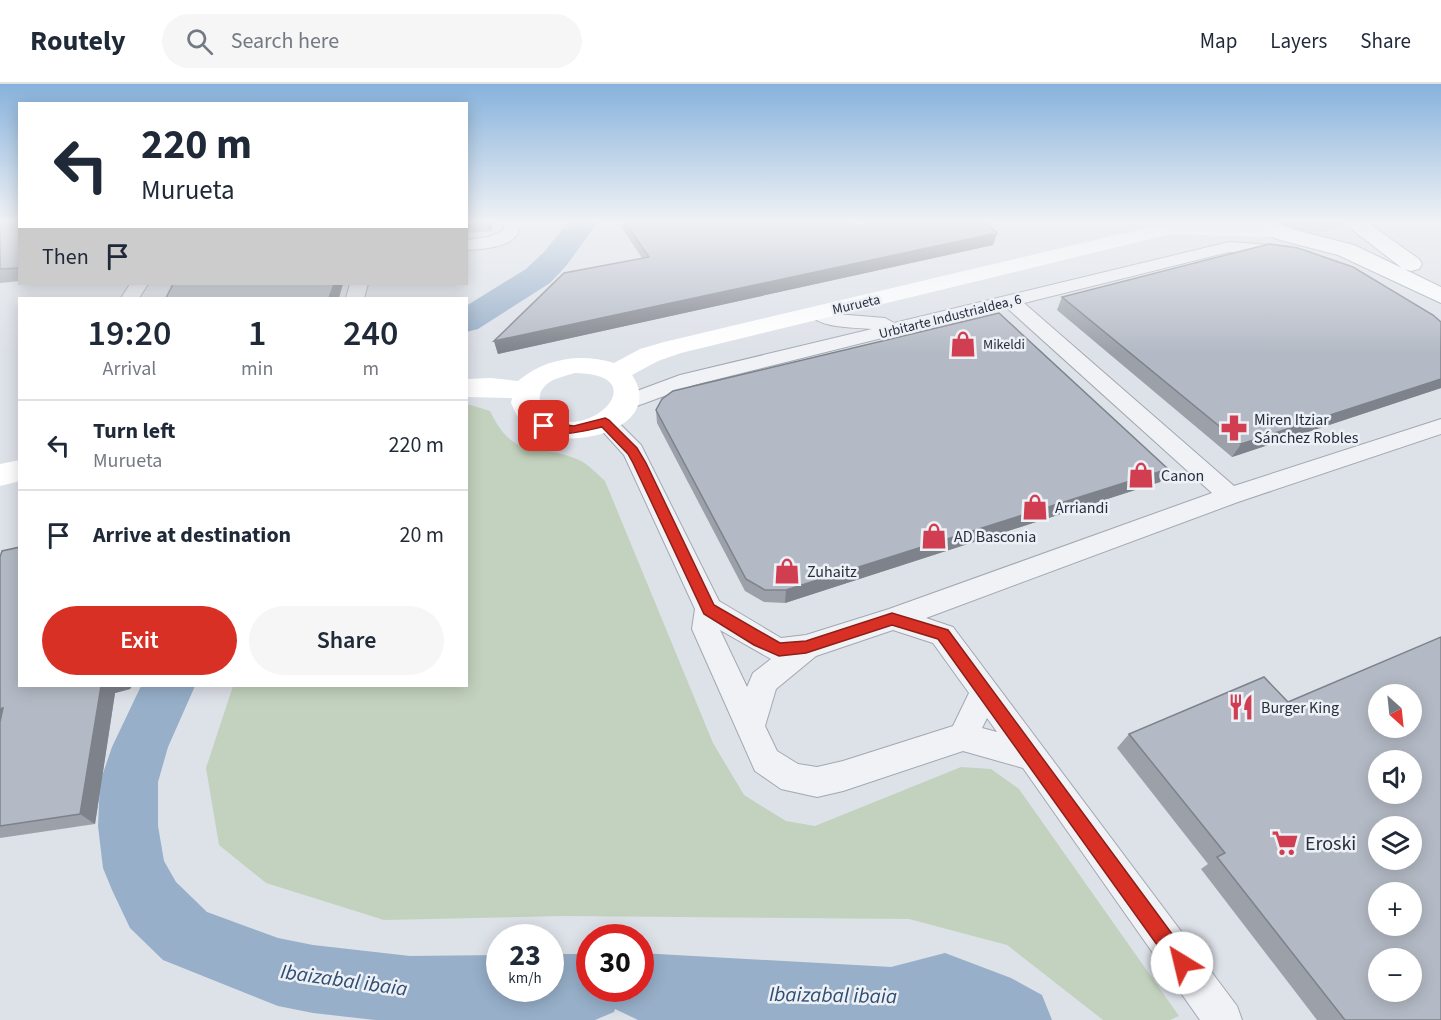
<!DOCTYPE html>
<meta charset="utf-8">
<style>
body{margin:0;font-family:"Source Sans 3",sans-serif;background:#f6f6f7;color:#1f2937;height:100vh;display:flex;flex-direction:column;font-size:22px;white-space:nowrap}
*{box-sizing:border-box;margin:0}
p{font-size:20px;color:#747a83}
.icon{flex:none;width:33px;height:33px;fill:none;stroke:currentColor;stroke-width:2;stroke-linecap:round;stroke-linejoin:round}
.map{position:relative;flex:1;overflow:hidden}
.side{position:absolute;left:18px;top:213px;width:450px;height:390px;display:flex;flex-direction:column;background:#fff;border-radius:0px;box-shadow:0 3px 15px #0003}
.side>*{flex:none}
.banner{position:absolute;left:18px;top:18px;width:450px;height:183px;border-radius:0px;box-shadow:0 3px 15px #0003;background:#fff;color:#1f2937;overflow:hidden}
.needle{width:39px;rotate:153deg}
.buttons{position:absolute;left:1368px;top:600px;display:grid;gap:12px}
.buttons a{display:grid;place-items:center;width:54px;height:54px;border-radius:50%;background:#fff;box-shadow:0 3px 15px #0003;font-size:30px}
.speed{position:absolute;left:486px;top:840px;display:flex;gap:12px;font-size:30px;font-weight:700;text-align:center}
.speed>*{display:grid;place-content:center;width:78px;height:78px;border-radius:50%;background:#fff;box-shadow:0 3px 15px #0003;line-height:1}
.speed small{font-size:15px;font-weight:400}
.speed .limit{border:9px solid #d22;background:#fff;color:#111}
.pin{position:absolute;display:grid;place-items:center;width:51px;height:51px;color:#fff;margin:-26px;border-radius:12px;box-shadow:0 3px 9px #0006}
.me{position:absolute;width:66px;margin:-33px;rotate:324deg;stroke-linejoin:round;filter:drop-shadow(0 0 4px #0008)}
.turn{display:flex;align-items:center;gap:21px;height:126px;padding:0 24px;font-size:27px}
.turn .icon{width:78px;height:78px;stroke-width:2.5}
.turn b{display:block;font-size:42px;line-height:51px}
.then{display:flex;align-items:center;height:57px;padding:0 24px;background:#0003;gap:12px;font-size:22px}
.eta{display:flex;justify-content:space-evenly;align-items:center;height:102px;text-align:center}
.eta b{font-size:36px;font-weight:600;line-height:42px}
.action{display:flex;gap:12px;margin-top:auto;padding:12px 24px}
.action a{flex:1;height:69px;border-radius:36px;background:#d93025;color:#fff;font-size:24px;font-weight:600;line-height:69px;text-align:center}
.action a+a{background:#f6f6f7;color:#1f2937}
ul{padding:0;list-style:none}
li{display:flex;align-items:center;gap:18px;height:90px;padding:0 24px;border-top:2px solid #e0e1e3}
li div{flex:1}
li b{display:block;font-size:22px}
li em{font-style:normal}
header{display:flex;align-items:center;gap:36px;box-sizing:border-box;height:84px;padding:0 30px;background:#fff;border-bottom:2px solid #e0e1e3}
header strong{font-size:28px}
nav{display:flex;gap:33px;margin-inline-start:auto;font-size:21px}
.search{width:420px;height:54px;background:#f6f6f7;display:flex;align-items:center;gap:15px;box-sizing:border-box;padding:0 21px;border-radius:33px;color:#747a83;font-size:22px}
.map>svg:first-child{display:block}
</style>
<header>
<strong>Routely</strong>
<div class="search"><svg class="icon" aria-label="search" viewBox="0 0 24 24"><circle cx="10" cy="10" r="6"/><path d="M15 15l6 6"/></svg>Search here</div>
<nav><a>Map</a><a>Layers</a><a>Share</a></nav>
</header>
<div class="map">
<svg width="1441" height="936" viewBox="0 0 1441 936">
<rect width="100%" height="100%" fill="#dde1e8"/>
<path fill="#c3d2be" d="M1276,138H1344C1331,156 1293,145 1276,138Z
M467,320L490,327C515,379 536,357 579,376C588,380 597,390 605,397L713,659L744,711L786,737L815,742L961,683L991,685L1019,705L1179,932L1170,936H1103L1007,861L909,835L562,832L384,836L266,799L219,761L206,684L233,602H466Z"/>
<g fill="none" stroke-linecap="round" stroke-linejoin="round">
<path fill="#97afc9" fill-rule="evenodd" d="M568,138H598L566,182L550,199L478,245L466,248V222L526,185L544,168Z
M141,602H195L168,663L158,698V742L164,777L176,798L207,828L278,854L313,861L410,872L500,871V904H550V870H590V904H640V869L891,883L945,869L1011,894L1042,911L1052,936H638L615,925L614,928L595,936H375L313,929L278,922L163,876L130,844L112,806L103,784L98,742L100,698L112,663Z"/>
<g stroke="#a2a8b2" stroke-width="2">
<path id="street" d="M504,138H520C522,163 486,165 466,166V156L489,153L504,146Z
M1229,158L1286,162L1292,163L1295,167L1292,171L1286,172L1229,168L1024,219L1234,402L1441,335V350L1238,418L926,534L953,543L1237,922L1242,936H1200L1023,684L963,667L843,707L817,713L781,705L755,687L692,545L695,525L624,371L594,338L597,333L605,331L613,333L641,361L719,517L781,554L806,551L889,525L1212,409L1006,223L694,301L626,326L618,324L615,319L618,314L680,291L872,245C854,243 820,245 808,229L811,225L818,223L836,230L885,234L894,239ZM720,546L771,575L753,589L747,603ZM893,546L933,559L969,609L953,642L843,677L817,683L798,680L777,667L765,642L776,605L816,572ZM987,634L997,648L982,644Z
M130,200H148L139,214H121Z
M350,200H368L364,214H346Z"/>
</g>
<g stroke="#9ca5b4" stroke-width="2">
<path id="primary" d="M1243,138H1273L1296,146L1354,161L1402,184L1350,144V138H1370L1371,141L1419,175L1422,180L1419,185L1411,187L1404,185L1441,203V219L1338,171L1280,156L1246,143Z"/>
</g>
<use href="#street" fill="#f0f2f6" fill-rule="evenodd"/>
<path fill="#fff" fill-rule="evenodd" d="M1171,138L1271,139L1279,141L1282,146L1279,151L1271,153L1171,150L681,269L658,277L632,291C669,346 559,374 523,339C517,334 514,325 511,319L512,314L466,313V295L491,294L518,297C546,274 580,269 614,279L640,265L664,258ZM575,289C654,290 594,354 555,334C537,325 533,307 553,296C560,293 568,291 575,289Z
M20,376V397L0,402V380Z"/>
<use href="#primary" fill="#fff" fill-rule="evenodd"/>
</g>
<path fill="#9ba0a9" d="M0,138H20V197L0,199Z
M466,138H492V147L466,149Z
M622,138H851L855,142L997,149L993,161L498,270L494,257L642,174L622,144Z
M1062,213L1441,238V304L1232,373L1057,226Z
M656,326L1168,385L1160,398L785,519L764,518L745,507L657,339Z
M0,473L20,602H132L130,605L115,609L95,740L0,754Z
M1288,618L1441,936H1317L1201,785L1208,780L1117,664L1129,650Z"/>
<path fill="#7e828a" d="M489,138H492V147Z
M997,149L993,161L498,270L494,257Z
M334,200H343L339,214H329Z
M1441,295V304L1232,373L1241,360Z
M1168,385L1160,398L785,519L786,506Z
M101,602H132L130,605L115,609L95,740L80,730Z
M3,624L0,640V625Z"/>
<path fill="#b4bac5" stroke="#7e828a" stroke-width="1.5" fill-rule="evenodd" d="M0,138H20V184L0,185Z
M625,138H851L855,142L876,138H984L997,149L494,257L564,189L649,173Z
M1269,160L1298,164L1353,183L1433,231L1441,238V295L1241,360L1062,213Z
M173,200H334L329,214H166Z
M999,229L1168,385L786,506H765L746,495L656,326L662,315L673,307Z
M20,463V602H101L80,730L0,742V638L3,624L0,625V473L2,467Z
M1441,553V936H1345L1217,773L1225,769L1129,650L1264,593L1288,618ZM1378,610H1412V644H1378ZM1378,676H1412V710H1378ZM1378,742H1412V776H1378ZM1378,808H1412V842H1378ZM1378,874H1412V908H1378Z"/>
<linearGradient id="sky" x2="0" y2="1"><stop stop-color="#87b2dc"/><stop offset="0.51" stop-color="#f0f2f5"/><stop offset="1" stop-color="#f0f2f5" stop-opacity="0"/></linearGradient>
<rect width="1441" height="269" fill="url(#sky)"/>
<path fill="#d93025" stroke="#8d1f18" stroke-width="1.5" d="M605,334L609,336L637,364L646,379L714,521L780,559L806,557L892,529L948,546L1189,873L1192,879L1189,886L1182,889L1175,886L938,555L892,541L806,569L779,572L754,561L704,530L633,379L628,370L602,343C585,347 553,356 538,342L544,338L574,342Z"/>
<defs>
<g id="shop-bare" transform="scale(2.07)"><path d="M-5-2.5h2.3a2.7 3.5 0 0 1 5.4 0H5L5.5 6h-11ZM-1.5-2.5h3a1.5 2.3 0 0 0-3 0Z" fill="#d13e52" stroke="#edf0f5" stroke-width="2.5" paint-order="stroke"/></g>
<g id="pharmacy-bare" transform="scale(2.07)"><path d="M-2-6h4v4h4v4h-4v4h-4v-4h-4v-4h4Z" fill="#d13e52" stroke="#edf0f5" stroke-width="2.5" paint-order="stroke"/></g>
<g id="restaurant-bare" transform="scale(2.07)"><path d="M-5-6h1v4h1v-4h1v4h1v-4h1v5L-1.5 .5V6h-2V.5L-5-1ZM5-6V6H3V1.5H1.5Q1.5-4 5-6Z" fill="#d13e52" stroke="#edf0f5" stroke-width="2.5" paint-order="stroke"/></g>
<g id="supermarket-bare" transform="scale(2.07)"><path d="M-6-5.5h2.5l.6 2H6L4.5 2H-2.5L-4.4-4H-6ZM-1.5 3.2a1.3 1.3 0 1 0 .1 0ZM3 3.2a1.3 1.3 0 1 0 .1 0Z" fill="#d13e52" stroke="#edf0f5" stroke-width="2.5" paint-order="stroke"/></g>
</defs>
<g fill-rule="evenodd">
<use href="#shop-bare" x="963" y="260"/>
<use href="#pharmacy-bare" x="1234" y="344"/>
<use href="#shop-bare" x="1141" y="391"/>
<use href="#shop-bare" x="1035" y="423"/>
<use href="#shop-bare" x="934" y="452"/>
<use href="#shop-bare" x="787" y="487"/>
<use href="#restaurant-bare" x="1241" y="623"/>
<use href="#supermarket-bare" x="1285" y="759"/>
</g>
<g text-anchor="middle" stroke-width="5" stroke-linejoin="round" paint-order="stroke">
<g font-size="14" fill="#262f3f" stroke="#edf0f5">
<text transform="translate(856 220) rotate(-13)" y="5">Murueta</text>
<text transform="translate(950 232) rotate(-14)" y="5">Urbitarte Industrialdea, 6</text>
</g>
<g font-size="14" fill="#262f3f" stroke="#edf0f5" text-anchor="start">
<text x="983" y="265">Mikeldi</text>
</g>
<g font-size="16" fill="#262f3f" stroke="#edf0f5" text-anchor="start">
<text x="1254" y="341">Miren Itziar<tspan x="1254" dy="18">Sánchez Robles</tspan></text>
<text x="1161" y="397">Canon</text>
<text x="1055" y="429">Arriandi</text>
<text x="954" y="458">AD Basconia</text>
<text x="807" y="493">Zuhaitz</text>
<text x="1261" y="629">Burger King</text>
</g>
<g font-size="20" fill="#262f3f" stroke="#edf0f5" text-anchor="start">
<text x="1305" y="766">Eroski</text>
</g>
<g font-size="21" font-style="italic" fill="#304d73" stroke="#edf0f5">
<text transform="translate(344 896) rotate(8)" y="7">Ibaizabal ibaia</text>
<text transform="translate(833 911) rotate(1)" y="7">Ibaizabal ibaia</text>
</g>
</g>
</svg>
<div class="buttons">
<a><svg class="needle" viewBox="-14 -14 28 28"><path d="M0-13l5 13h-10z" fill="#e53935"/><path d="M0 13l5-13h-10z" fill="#747a83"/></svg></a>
<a><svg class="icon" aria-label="sound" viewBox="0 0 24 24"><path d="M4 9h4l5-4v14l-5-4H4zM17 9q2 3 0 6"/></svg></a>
<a><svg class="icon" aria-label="layers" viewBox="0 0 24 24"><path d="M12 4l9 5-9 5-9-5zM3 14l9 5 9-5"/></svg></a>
<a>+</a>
<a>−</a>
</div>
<div class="speed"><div>23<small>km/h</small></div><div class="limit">30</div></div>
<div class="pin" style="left:544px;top:342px;background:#d93025"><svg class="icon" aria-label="arrive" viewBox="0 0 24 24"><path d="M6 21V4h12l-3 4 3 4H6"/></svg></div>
<svg class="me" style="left:1182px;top:879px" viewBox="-20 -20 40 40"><circle r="19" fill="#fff"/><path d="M0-13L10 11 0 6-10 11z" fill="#d93025"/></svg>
<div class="banner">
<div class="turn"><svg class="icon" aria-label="left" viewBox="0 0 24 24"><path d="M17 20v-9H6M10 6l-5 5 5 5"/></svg><div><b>220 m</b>Murueta</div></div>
<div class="then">Then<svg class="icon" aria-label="arrive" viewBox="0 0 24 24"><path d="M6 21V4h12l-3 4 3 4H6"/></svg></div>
</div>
<section class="side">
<div class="eta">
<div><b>19:20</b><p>Arrival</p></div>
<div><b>1</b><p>min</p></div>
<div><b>240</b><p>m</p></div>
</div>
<ul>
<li><svg class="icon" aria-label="left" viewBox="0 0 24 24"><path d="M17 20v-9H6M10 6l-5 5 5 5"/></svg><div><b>Turn left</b><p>Murueta</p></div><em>220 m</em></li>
<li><svg class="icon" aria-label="arrive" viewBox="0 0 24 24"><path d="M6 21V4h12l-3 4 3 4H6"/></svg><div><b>Arrive at destination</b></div><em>20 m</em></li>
</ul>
<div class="action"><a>Exit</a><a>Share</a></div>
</section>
</div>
